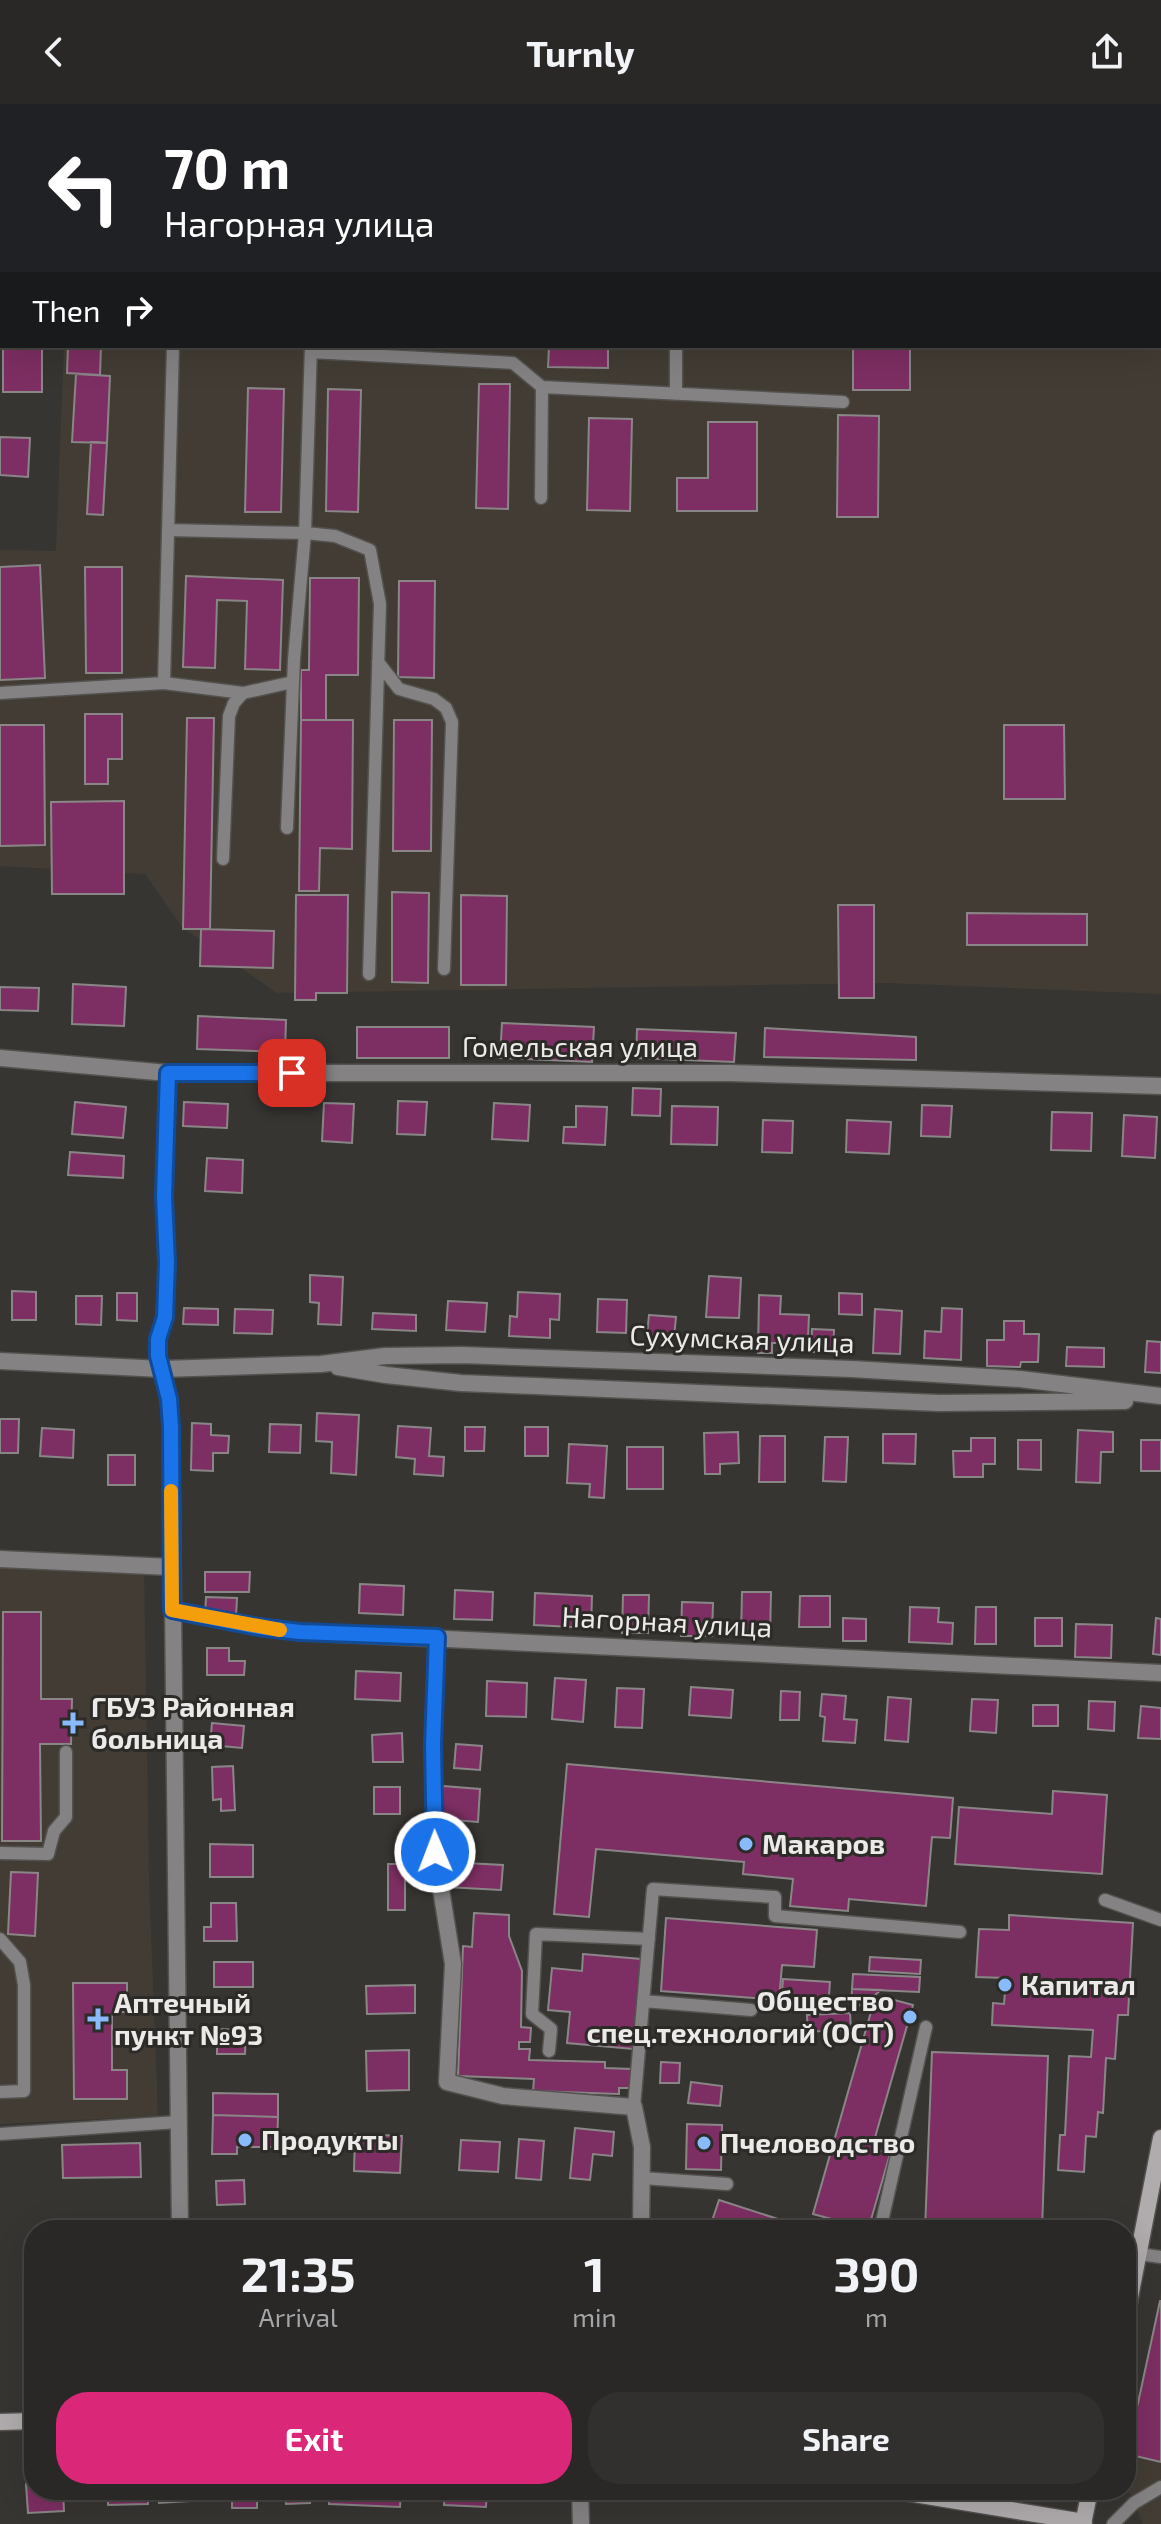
<!DOCTYPE html>
<meta charset="utf-8">
<style>
body{margin:0;font-family:"Exo 2",sans-serif;background:#31302e;color:#f1f3f6;height:100vh;display:flex;flex-direction:column;font-size:30px;white-space:nowrap}
*{box-sizing:border-box;margin:0}
p{font-size:26px;color:#a5a6a7}
.icon{flex:none;width:44px;height:44px;fill:none;stroke:currentColor;stroke-width:2;stroke-linecap:round;stroke-linejoin:round}
.map{position:relative;flex:1;overflow:hidden}
.details{position:absolute;left:24px;top:2116px;width:1112px;height:280px;display:flex;flex-direction:column;background:#292826;border-radius:32px;box-shadow:0 8px 32px #0002,0 0 0 2px #454443}
.details>*{flex:none}
.guide{position:absolute;left:0px;top:0px;width:1162px;height:244px;box-shadow:0 8px 32px #0002,0 0 0 2px #454443;background:#202124;color:#fff;overflow:hidden}
.pin{position:absolute;display:grid;place-items:center;width:68px;height:68px;color:#fff;margin:-34px;border-radius:16px;box-shadow:0 4px 12px #0006}
.me{position:absolute;width:88px;margin:-44px;rotate:359deg;stroke-linejoin:round;filter:drop-shadow(0 0 6px #0008)}
.turn{display:flex;align-items:center;gap:28px;height:168px;padding:0 32px;font-size:36px}
.turn .icon{width:104px;height:104px;stroke-width:2.5}
.turn b{display:block;font-size:56px;line-height:68px}
.then{display:flex;align-items:center;height:76px;padding:0 32px;background:#0003;gap:16px;font-size:30px}
.eta{display:flex;justify-content:space-evenly;align-items:center;height:136px;text-align:center}
.eta b{font-size:48px;font-weight:700;line-height:56px}
.cta{display:flex;gap:16px;margin-top:auto;padding:16px 32px}
.cta a{flex:1;height:92px;border-radius:32px;background:#db2777;color:#fff;font-size:32px;font-weight:700;line-height:92px;text-align:center}
.cta a+a{background:#31302e;color:#f1f3f6}
header{display:flex;justify-content:space-between;align-items:center;height:104px;padding:0 32px;background:#292826;font-size:36px;font-weight:700}
.map>svg:first-child{display:block}
</style>
<header><svg class="icon" aria-label="back" viewBox="0 0 24 24"><path d="M15 5l-7 7 7 7"/></svg>Turnly<svg class="icon" aria-label="share" viewBox="0 0 24 24"><path d="M12 15V3M7 8l5-5 5 5M5 13v7h14v-7"/></svg></header>
<div class="map">
<svg width="1161" height="2420" viewBox="0 0 1161 2420">
<rect width="100%" height="100%" fill="#373532"/>
<path fill="#423c34" d="M73,0H1161V890L887,879L277,889L183,824L145,770L0,762V446L56,447L64,242H1160V2H73Z
M0,1449L144,1461L149,1777L158,2012L0,2020Z
M1161,2188V2420H1143L1126,2381V2356Z"/>
<path fill="#7d2e62" stroke="#8a8688" stroke-width="2" d="M1118,0H1161V43L1160,2H1118Z
M3,242H42V288H3Z
M68,242H101L100,271L67,269Z
M549,242H608V264L548,263Z
M853,242H910V286H853Z
M76,270L110,272L107,339L72,338Z
M479,280H510L508,405L476,404Z
M248,284L284,285L281,408H245Z
M328,285L361,286L358,408L326,407Z
M838,311L879,312L878,413H837Z
M589,314L632,315L630,407L587,406Z
M708,318H757V407H677V374H708Z
M0,333L30,334L28,373L0,371Z
M91,338L107,339L103,411L87,410Z
M40,461L45,574L0,576V463Z
M85,463H122V569H86Z
M186,472L283,476L280,566L245,565L247,497L217,496L215,564L183,563Z
M310,474H359L358,571H326V616H301V566H309Z
M399,477H435L434,574L398,573Z
M85,610H122V655H108V680H85Z
M187,614H214L210,825H183Z
M301,616H353L352,745L320,744L319,787H299Z
M394,616H432L431,747H393Z
M0,621H44L45,741L0,742Z
M1004,621H1064L1065,695H1004Z
M124,697V790H52L51,698Z
M392,788L429,789L428,879L392,878Z
M296,791H348L347,889H316V896H295Z
M461,791L507,792L506,881H461Z
M838,801H874V894H839Z
M967,809L1087,810V841H967Z
M201,825L274,827L273,864L200,862Z
M73,880L126,883L124,922L72,920Z
M0,883L39,884L38,907L0,906Z
M198,912L286,916L285,948L197,945Z
M502,919L594,923L592,958L500,954Z
M357,923H449V954H357Z
M765,924L916,933V956L764,953Z
M637,925L736,929L734,958L636,954Z
M633,984L661,985L660,1012L632,1011Z
M398,997L427,998L425,1031L397,1030Z
M75,998L126,1003L123,1034L72,1030Z
M184,998L228,1000L227,1024L183,1022Z
M324,999L354,1000L352,1039L322,1037Z
M494,999L530,1001L528,1037L492,1035Z
M922,1001L952,1002L950,1033L921,1032Z
M576,1002L607,1003L605,1041L563,1039L564,1023H576Z
M672,1002L718,1003L717,1041L671,1040Z
M1052,1008L1092,1009L1091,1047L1051,1046Z
M1124,1011L1157,1013L1155,1054L1122,1052Z
M763,1016L793,1017L792,1049L762,1048Z
M847,1016L891,1018L889,1050L846,1048Z
M70,1048L124,1052L123,1074L68,1071Z
M207,1054L243,1056L242,1089L205,1087Z
M310,1171L343,1173L341,1221L318,1220L319,1199L310,1198Z
M709,1172L741,1174L739,1214L706,1213Z
M12,1187L36,1188V1216H12Z
M518,1188L560,1190L559,1216L550,1215V1234L509,1232L510,1212L517,1213Z
M117,1189H137V1217L117,1216Z
M839,1189L862,1190V1211L839,1210Z
M759,1191L781,1192L780,1210L809,1211L808,1235H797V1239H772V1249H758Z
M76,1192H102L101,1221L76,1220Z
M598,1195L627,1196L626,1229L597,1228Z
M448,1197L487,1199L485,1228L446,1226Z
M184,1204L218,1205V1221L183,1220Z
M942,1204L962,1205L961,1256L924,1254L925,1227L941,1228Z
M235,1205L273,1206L272,1230L234,1229Z
M875,1205L902,1207L900,1250L873,1249Z
M373,1209L416,1211V1227L372,1225Z
M649,1211L676,1213L674,1233L647,1231Z
M1004,1217H1024V1230H1039L1038,1258H1021L1020,1263L987,1262V1236H1004Z
M812,1225L834,1226L833,1248H811Z
M1147,1237L1161,1238V1269L1145,1268Z
M1067,1243L1104,1244V1263L1066,1262Z
M317,1309L359,1311L356,1371L331,1369L332,1338L316,1337Z
M0,1315H19L18,1349H0Z
M192,1319L211,1320V1331L229,1332L228,1349H213V1367L191,1366Z
M270,1320L301,1321L300,1349L269,1348Z
M398,1322L431,1324L429,1352L444,1353L443,1372L414,1370L415,1355L396,1353Z
M465,1323H485L484,1347H465Z
M525,1323H548V1352H525Z
M42,1324L74,1326L73,1354L40,1352Z
M1078,1326L1113,1328V1348H1101L1100,1379L1076,1378Z
M738,1328L739,1359L720,1360V1370H705L704,1329Z
M883,1330H916L915,1360L883,1359Z
M760,1332H785V1378H759Z
M825,1333H848L846,1378L823,1377Z
M971,1334H995V1360H983V1373H954L953,1347H971Z
M1018,1336H1041V1366L1018,1365Z
M1141,1336H1161V1367H1141Z
M569,1340L607,1342L604,1394L589,1393L590,1380L567,1379Z
M627,1343H663V1385H627Z
M108,1351H135V1381H108Z
M205,1468H250L249,1488H205Z
M360,1480L404,1482L403,1511L359,1509Z
M455,1486L493,1488L492,1516L454,1515Z
M742,1488H771L770,1533H741Z
M535,1489L592,1492L591,1524L534,1521Z
M623,1491H649L648,1529H622Z
M800,1492H830V1523H799Z
M206,1493L237,1494L236,1512L205,1511Z
M682,1498L713,1499L712,1532H681Z
M910,1503L939,1504L938,1518L953,1519L952,1540L909,1538Z
M976,1503H996V1540H975Z
M3,1508H41V1595H72L71,1640H40L41,1737H2Z
M843,1514L866,1515V1537H843Z
M1035,1514H1062V1542H1035Z
M1156,1514L1161,1515V1551L1153,1550Z
M1076,1520L1112,1521L1111,1554L1075,1553Z
M207,1544H229V1557H245L244,1571H207Z
M356,1567L401,1569L400,1597L355,1595Z
M555,1574L586,1576L583,1618L552,1615Z
M487,1577L527,1579L526,1613L486,1612Z
M691,1583L733,1586L731,1614L689,1611Z
M617,1584L644,1585L642,1624L615,1623Z
M781,1587L800,1588L799,1616H780Z
M822,1590L846,1592L844,1615L857,1616L855,1639L823,1637L825,1613L820,1612Z
M888,1593L911,1595L908,1638L885,1636Z
M972,1595L998,1596L996,1629L970,1627Z
M1089,1597L1115,1598L1114,1627L1088,1625Z
M1033,1601H1058V1622H1033Z
M1141,1602L1161,1604V1635L1138,1634Z
M212,1619L244,1622L242,1644L210,1641Z
M402,1629L403,1658H373L372,1631Z
M456,1640L482,1642L480,1666L454,1664Z
M567,1660L953,1694L950,1734L932,1733L926,1802L849,1795L848,1807L790,1802L793,1775L743,1770L744,1758L596,1745L589,1813L554,1810Z
M233,1662L235,1706L221,1707V1695L213,1696L212,1663Z
M443,1682L480,1685L478,1718L440,1715Z
M374,1683H400V1710H374Z
M1053,1687L1107,1691L1102,1770L955,1760L959,1703L1052,1710Z
M210,1740L253,1741V1773H210Z
M447,1758L503,1761L501,1786L446,1783Z
M388,1760H405V1806H388Z
M11,1768L38,1769L35,1832L8,1830Z
M211,1799H236L237,1837H204V1823H211Z
M474,1809L509,1811V1832L522,1867L521,1923L531,1924L530,1938H519V1945H530L529,1956L605,1958V1964L632,1965V1984H619V1990L533,1987L534,1975L458,1972L463,1842L472,1843Z
M1009,1811L1133,1819L1128,1911H1118L1115,1955L1106,1954L1103,2009L1098,2008L1096,2033L1086,2032L1084,2068L1058,2066L1060,2031H1065L1069,1952L1091,1953L1093,1926L992,1921L993,1899L1004,1900L1006,1874L976,1873L979,1825L1009,1826Z
M666,1814L817,1826L814,1863L782,1861L779,1896L661,1887Z
M583,1850L641,1855L633,1945L567,1939L570,1908L548,1906L552,1864L582,1867Z
M870,1853L921,1856L920,1870L869,1867Z
M214,1858H253V1883H214Z
M853,1870L920,1873L919,1888L852,1885Z
M783,1875L830,1878L828,1905L781,1902Z
M73,1879H127V1908H112V1966H127V1995H74Z
M415,1881V1909L367,1910L366,1882Z
M852,1885L881,1886L864,1900L851,1904Z
M883,1893L913,1901L872,2044L890,2050L868,2126H844L846,2119L813,2110L871,1908Z
M850,1909L851,1925L808,1928L807,1911Z
M217,1925L246,1926L245,1950H217Z
M409,1946V1986L367,1987L366,1947Z
M932,1948L1048,1952L1042,2126H925Z
M661,1958L680,1959L679,1979H660Z
M691,1978L722,1982L720,2002L688,1999Z
M213,1989L278,1990V2013L213,2011Z
M213,2011L278,2013L277,2043H237V2050H212Z
M687,2020L722,2021L721,2066L686,2065Z
M575,2024L614,2028L612,2052L593,2050L590,2076L570,2074Z
M355,2030L402,2032L400,2069L354,2067Z
M519,2035L544,2037L541,2076L516,2074Z
M461,2036L500,2038L498,2068L459,2066Z
M140,2039L141,2073L63,2074L62,2041Z
M244,2076L245,2100L217,2101L216,2077Z
M719,2096L812,2126H709Z
M1160,2197H1161V2358L1127,2350Z
M31,2247H34V2272H30Z
M34,2379V2386H63L64,2407L28,2409L26,2380Z
M108,2386H148V2400L108,2401Z
M158,2386H189L190,2397L159,2399Z
M232,2386H257V2404H232Z
M285,2386H310V2399L286,2400Z
M330,2386H401L400,2403L329,2400Z
M454,2386H487L486,2403L444,2401L445,2387Z"/>
<g fill="none" stroke-linecap="round" stroke-linejoin="round">
<g stroke="#54524f" stroke-width="15">
<path id="lane" d="M920,0L921,2
M179,2V0
M697,2V0
M0,3L2,4
M311,242L305,429L335,432L370,446L380,500L369,870
M311,248L513,259L542,283L843,298
M676,290V242
M541,394L542,283
M168,426L305,429L294,555L287,724
M378,558L399,585L434,595L446,604L452,618L444,865
M164,579L243,589
M0,589L164,579L173,242
M223,755L229,612L234,599L243,589L293,578
M0,1749L48,1750L54,1727L66,1713V1648
M1105,1796L1161,1816
M0,1835L20,1858L24,1881V1987L0,1988
M643,1897L751,1906
M549,1947L551,1925L532,1910L536,1830L649,1835
M634,2003L653,1785L775,1793V1812L960,1828
M0,2030L178,2018
M642,2074L727,2080
M880,2126L926,1923
M1139,2150L1161,2153
M1113,2420L1134,2399L1161,2383"/>
</g>
<g stroke="#54524f" stroke-width="19">
<path id="street" d="M0,954L168,969H729L1161,982
M168,969L164,1092L167,1158L165,1213L158,1235V1252L169,1295L171,1323L180,2126
M0,1257L162,1265L321,1260L385,1252L462,1251L852,1265L1020,1275L1161,1292
M338,1263L386,1271L461,1279L535,1282L939,1299L1125,1297
M0,1455L171,1463
M172,1506L258,1523L300,1528L1161,1569
M437,1533L433,1640L435,1748L453,1860L447,1978L503,1992L634,2003L642,2043L641,2126
M580,2386L581,2420"/>
</g>
<g stroke="#54524f" stroke-width="19">
<path id="secondary" d="M1126,2214L1161,2034
M0,2318L34,2317
M890,2386L1084,2418
M1083,2420L1090,2386"/>
</g>
<use href="#lane" stroke="#848282" stroke-width="12"/>
<use href="#street" stroke="#848282" stroke-width="16"/>
<use href="#secondary" stroke="#b0acad" stroke-width="16"/>
</g>
<g fill="none" stroke-linecap="round" stroke-linejoin="round">
<g stroke="#114b97" stroke-width="20">
<path id="route" d="M292,969H168L164,1092L167,1158L165,1213L158,1235V1252L169,1295L171,1323L172,1506L258,1523L300,1528L437,1533L433,1640L435,1748"/>
</g>
<use href="#route" stroke="#1a73e8" stroke-width="14"/>
<path stroke="#f59e0b" stroke-width="14" d="M171,1387L172,1506L280,1526"/>
</g>
<g fill="#89bafc" stroke="#2d2b28" stroke-width="3">
<path d="M69 1607h8v8h8v8h-8v8h-8v-8h-8v-8h8z"/>
<circle cx="746" cy="1740" r="8"/>
<circle cx="1005" cy="1881" r="8"/>
<circle cx="910" cy="1913" r="8"/>
<path d="M94 1903h8v8h8v8h-8v8h-8v-8h-8v-8h8z"/>
<circle cx="245" cy="2036" r="8"/>
<circle cx="704" cy="2039" r="8"/>
</g>
<g text-anchor="middle" stroke-width="6" stroke-linejoin="round" paint-order="stroke">
<g font-size="28" fill="#eceae8" stroke="#2d2b28">
<text x="580" y="953">Гомельская улица</text>
<text transform="translate(742 1235) rotate(2)" y="10">Сухумская улица</text>
<text transform="translate(667 1518) rotate(3)" y="10">Нагорная улица</text>
</g>
<g font-size="28" font-weight="bold" fill="#eceae8" stroke="#2d2b28" text-anchor="start">
<text x="91" y="1613">ГБУЗ Районная<tspan x="91" dy="32">больница</tspan></text>
<text x="762" y="1750">Макаров</text>
<text x="1021" y="1891">Капитал</text>
<text x="894" y="1907" text-anchor="end">Общество<tspan x="894" dy="32">спец.технологий (ОСТ)</tspan></text>
<text x="114" y="1909">Аптечный<tspan x="114" dy="32">пункт №93</tspan></text>
<text x="261" y="2046">Продукты</text>
<text x="720" y="2049">Пчеловодство</text>
</g>
</g>
</svg>
<div class="pin" style="left:292px;top:969px;background:#d93025"><svg class="icon" aria-label="arrive" viewBox="0 0 24 24"><path d="M6 21V4h12l-3 4 3 4H6"/></svg></div>
<svg class="me" style="left:435px;top:1748px" viewBox="-20 -20 40 40"><circle r="17" fill="#1a73e8" stroke="#fff" stroke-width="3"/><path d="M0-11L8 9 0 5-8 9z" fill="#fff"/></svg>
<div class="guide">
<div class="turn"><svg class="icon" aria-label="left" viewBox="0 0 24 24"><path d="M17 20v-9H6M10 6l-5 5 5 5"/></svg><div><b>70 m</b>Нагорная улица</div></div>
<div class="then">Then<svg class="icon" aria-label="right" viewBox="0 0 24 24"><path d="M7 20v-9h11M14 6l5 5-5 5"/></svg></div>
</div>
<section class="details">
<div class="eta">
<div><b>21:35</b><p>Arrival</p></div>
<div><b>1</b><p>min</p></div>
<div><b>390</b><p>m</p></div>
</div>
<div class="cta"><a>Exit</a><a>Share</a></div>
</section>
</div>
